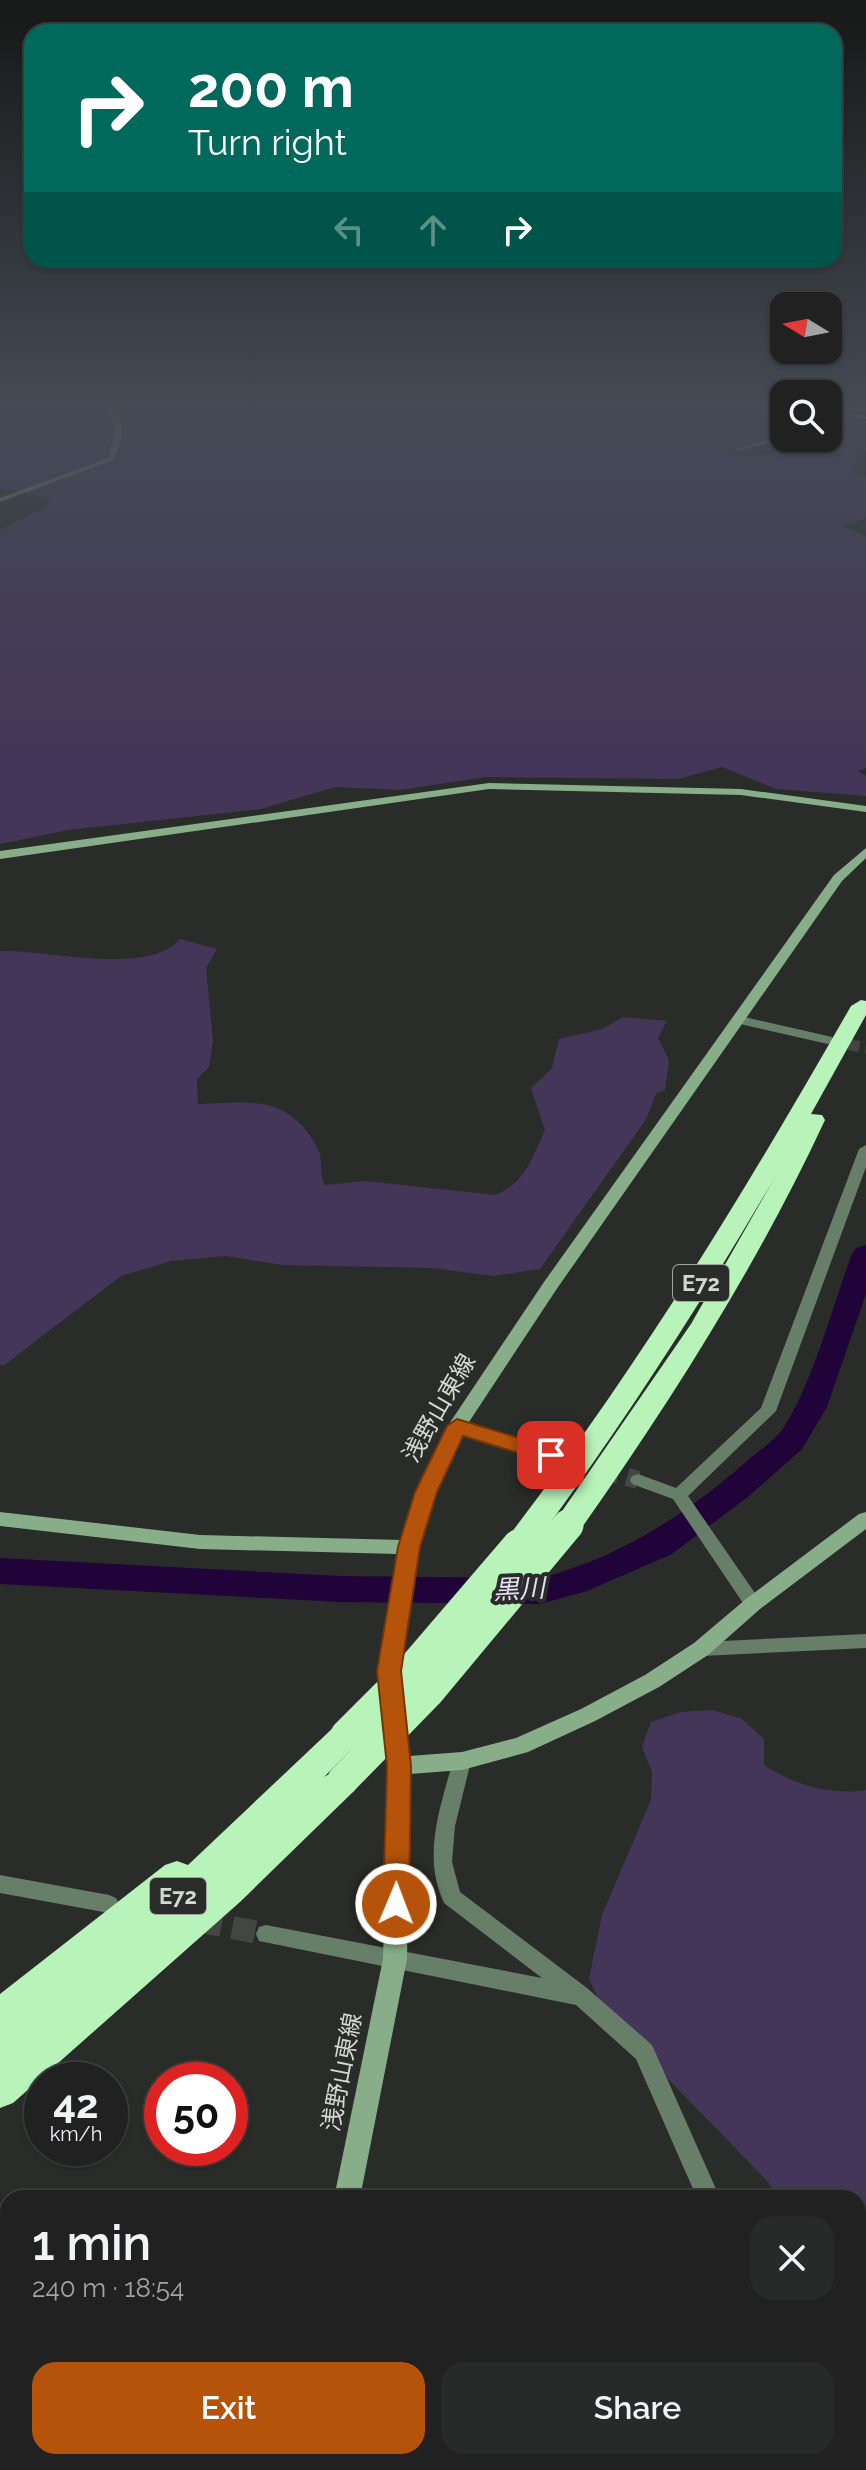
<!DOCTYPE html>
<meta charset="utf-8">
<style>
body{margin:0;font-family:Raleway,"Noto Sans JP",sans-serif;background:#282929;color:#f1f3f6;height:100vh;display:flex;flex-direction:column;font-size:30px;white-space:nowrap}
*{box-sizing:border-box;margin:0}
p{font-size:26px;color:#a2a3a5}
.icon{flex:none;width:44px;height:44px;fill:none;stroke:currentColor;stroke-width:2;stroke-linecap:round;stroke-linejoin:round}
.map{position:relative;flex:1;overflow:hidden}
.sheet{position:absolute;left:0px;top:2190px;width:866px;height:280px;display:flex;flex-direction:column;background:#202120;border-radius:24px 24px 0 0;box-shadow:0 2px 6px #0004,0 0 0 2px #3d3e3e}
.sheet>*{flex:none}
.banner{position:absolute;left:24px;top:24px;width:818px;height:244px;border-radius:24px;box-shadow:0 2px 6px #0004,0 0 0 2px #3d3e3e;background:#00695c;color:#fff;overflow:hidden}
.needle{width:52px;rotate:280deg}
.controls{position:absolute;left:770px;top:292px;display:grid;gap:16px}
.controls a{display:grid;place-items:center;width:72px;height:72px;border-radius:16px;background:#202120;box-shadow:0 2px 6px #0004,0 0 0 2px #3d3e3e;font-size:40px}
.speed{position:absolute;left:24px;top:2062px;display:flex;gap:16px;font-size:40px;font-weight:700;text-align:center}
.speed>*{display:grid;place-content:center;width:104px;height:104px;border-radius:50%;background:#202120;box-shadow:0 2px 6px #0004,0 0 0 2px #3d3e3e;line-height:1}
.speed small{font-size:20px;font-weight:400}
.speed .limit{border:12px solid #d22;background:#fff;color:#111}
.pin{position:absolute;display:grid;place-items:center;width:68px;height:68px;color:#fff;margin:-34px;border-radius:16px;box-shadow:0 4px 12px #0006}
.me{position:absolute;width:88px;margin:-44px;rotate:1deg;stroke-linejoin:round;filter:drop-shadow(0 0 6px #0008)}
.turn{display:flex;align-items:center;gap:28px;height:168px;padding:0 32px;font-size:36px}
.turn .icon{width:104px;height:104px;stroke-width:2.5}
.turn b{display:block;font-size:56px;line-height:68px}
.lanes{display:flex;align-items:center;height:76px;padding:0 32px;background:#0003;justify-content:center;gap:40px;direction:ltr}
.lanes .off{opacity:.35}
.round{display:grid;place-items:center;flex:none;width:84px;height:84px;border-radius:24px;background:#282929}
.headline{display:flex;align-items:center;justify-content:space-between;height:136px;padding:0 32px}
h1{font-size:48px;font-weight:600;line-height:60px}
.primary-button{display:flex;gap:16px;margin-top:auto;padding:16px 32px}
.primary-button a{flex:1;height:92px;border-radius:24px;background:#b45309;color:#fff;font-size:32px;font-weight:600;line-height:92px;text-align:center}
.primary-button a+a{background:#282929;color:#f1f3f6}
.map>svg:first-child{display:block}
</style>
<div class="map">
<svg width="866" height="2470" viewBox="0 0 866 2470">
<rect width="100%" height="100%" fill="#2a2c2a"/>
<path fill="#443658" d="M0,408H784L785,438L727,451C747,465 812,444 834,434C846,429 852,418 866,419V449L849,472L866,477V518L843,526L866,537V768L858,771L866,776V796L776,789L722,767L678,779L486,777L400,790L335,787L261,809L68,830L0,844V530L46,507L52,499L0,488Z
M180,939L217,949L206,968L213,1041L209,1067L197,1079L198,1104C250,1102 289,1094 318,1149C324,1161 318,1173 325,1185L365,1181L495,1195C525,1184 532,1158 545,1130L531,1088L552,1068L559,1039L603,1029L623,1017L667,1021L658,1038L669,1060L665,1090L656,1093L647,1118L540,1269L493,1276L432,1268L283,1265L225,1256L171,1261L121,1276L3,1366L0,1364V951C44,949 148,977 180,939Z
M712,1710L742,1719L764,1739V1765C792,1784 832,1796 866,1790V2408L858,2375V2198H777L769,2183L606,2015L589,1979L602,1915L651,1800L652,1772L642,1747L651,1722L681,1712Z"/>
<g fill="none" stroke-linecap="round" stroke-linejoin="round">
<path fill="#200339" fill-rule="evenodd" d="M866,1245V1294L827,1407L802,1449L749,1496L672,1554L587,1591L540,1604L340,1602L0,1584V1558L340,1576L540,1578C619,1558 685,1515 746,1462C757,1452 773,1442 782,1430C813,1384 832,1307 852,1254L856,1248Z"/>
<path stroke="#444644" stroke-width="11" stroke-dasharray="11 6" stroke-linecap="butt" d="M832,1041L866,1048"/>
<path stroke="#444644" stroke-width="18" stroke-dasharray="18 9" stroke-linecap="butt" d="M601,1470L638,1480"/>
<path stroke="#444644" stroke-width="23" stroke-dasharray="23 11" stroke-linecap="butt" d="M199,1921L266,1934"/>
<path fill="#677f68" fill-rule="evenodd" d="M109,408H115C127,425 121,443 113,460L0,502V498L108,458L116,427Z
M828,412L866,415V419L828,416Z
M784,436L786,439L738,451L735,449Z
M740,1016L832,1037L834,1040L828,1044L736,1023L734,1020L736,1017Z
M866,1145V1167L776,1411L688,1496L759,1599L762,1604L759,1609L753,1611L747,1609L673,1499L632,1484L630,1480L632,1476L638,1474L676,1488L761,1408L859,1149Z
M457,1420L557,1451L559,1455L557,1459L551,1461L451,1430L449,1426L451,1422Z
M866,1634V1648L701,1656L695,1654L692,1649L695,1644L701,1642Z
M462,1753L469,1755L471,1761L455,1826L452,1862L460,1892L587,1988L652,2045L720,2198H697L636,2059L576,2005L259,1941L256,1934L259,1927L266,1925L542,1978L444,1903C422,1856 440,1808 453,1761L455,1755Z
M0,1875L109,1895L116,1898L119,1904L116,1910L109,1913L0,1893Z
M815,2462H842L846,2470H819Z"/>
<path fill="#88ae89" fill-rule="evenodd" d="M489,783L741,789L866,806V812L741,795L489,789L0,859V851Z
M866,848V858L842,881L556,1290L465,1428L435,1492L419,1547L399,1671L401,1691L398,1697L391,1700L384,1697L379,1671L398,1554L200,1549L0,1526V1512L200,1535L402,1540L417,1492L451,1421L544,1282L834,875Z
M866,1512V1529L760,1609L708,1655L659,1687L595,1721L528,1752L462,1770L410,1774L407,1959L360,2198H334L383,1959L388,1766L384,1726L388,1720L395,1717L402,1720L409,1756L462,1752L516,1738L581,1709L645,1675L694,1643L746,1599L859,1514Z
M270,2462H298L297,2470H267Z"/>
<path fill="#b8f3ba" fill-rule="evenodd" d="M858,408H866V411L859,410Z
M861,1000L866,1001V1015L811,1114L822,1115L825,1120C757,1266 671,1401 578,1533L568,1536L558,1533L554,1525L558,1517L691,1324L778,1172C701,1304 619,1431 528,1553L518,1556L508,1553L504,1545L508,1537C637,1369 746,1190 851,1006Z
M346,1722L357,1726L362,1735L357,1744L324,1777L343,1766L355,1770L359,1780L355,1790L240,1902L13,2103L0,2108V1994L165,1865L177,1861L188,1865L335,1726Z"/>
<path stroke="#b8f3ba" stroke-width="31" d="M346,1735L410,1671L518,1545
M343,1780L428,1693L568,1525"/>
</g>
<linearGradient id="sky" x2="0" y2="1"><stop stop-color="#171817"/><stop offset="0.54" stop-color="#444b55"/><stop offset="1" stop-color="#444b55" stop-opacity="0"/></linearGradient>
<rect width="866" height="753" fill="url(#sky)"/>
<path fill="#b45309" stroke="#753606" stroke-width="2" d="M457,1419L558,1450L561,1455L551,1463L463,1436L437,1492L420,1547L401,1671L411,1766L409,1904L405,1912L396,1915L387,1912L383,1904L387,1766L377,1671L398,1547L415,1492L447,1426Z"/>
<g text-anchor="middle" stroke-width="8" stroke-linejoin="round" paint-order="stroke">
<g fill="#2a2c2a" stroke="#a2a3a2" stroke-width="2">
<rect x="673" y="1265" width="56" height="36" rx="6"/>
<rect x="150" y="1878" width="56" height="36" rx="6"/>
</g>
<g font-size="22" font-weight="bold" fill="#d5d6d5">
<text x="701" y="1291">E72</text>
<text x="178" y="1904">E72</text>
</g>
<g font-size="24" fill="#d5d6d5" stroke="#2a2c2a">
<text transform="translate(439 1408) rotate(-60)" y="8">浅野山東線</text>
<text transform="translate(342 2072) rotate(-79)" y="8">浅野山東線</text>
</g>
<g font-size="26" font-style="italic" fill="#e7e0f2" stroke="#2a2c2a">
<text transform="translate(519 1589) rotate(-3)" y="9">黒川</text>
</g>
</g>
</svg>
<div class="controls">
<a><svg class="needle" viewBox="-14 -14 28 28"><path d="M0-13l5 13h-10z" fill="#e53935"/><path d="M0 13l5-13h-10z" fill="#a2a3a5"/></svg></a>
<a><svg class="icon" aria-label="search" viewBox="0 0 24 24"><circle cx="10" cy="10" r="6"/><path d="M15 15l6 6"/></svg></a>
</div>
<div class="speed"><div>42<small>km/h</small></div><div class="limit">50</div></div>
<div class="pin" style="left:551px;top:1455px;background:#d93025"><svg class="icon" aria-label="arrive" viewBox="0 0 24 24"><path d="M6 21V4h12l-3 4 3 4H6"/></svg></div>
<svg class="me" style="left:396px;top:1904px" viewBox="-20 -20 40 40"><circle r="17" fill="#b45309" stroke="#fff" stroke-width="3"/><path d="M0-11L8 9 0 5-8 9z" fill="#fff"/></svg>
<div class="banner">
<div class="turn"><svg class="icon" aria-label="right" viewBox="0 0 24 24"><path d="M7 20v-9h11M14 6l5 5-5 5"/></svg><div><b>200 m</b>Turn right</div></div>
<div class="lanes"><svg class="icon off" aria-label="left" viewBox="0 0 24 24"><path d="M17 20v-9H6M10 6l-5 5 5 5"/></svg><svg class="icon off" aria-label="ahead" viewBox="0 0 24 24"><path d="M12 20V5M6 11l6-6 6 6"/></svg><svg class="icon" aria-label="right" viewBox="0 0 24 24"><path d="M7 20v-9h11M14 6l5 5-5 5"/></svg></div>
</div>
<section class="sheet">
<div class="headline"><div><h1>1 min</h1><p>240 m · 18:54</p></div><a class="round"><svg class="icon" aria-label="close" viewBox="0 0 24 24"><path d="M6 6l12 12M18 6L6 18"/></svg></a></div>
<div class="primary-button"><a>Exit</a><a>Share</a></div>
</section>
</div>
